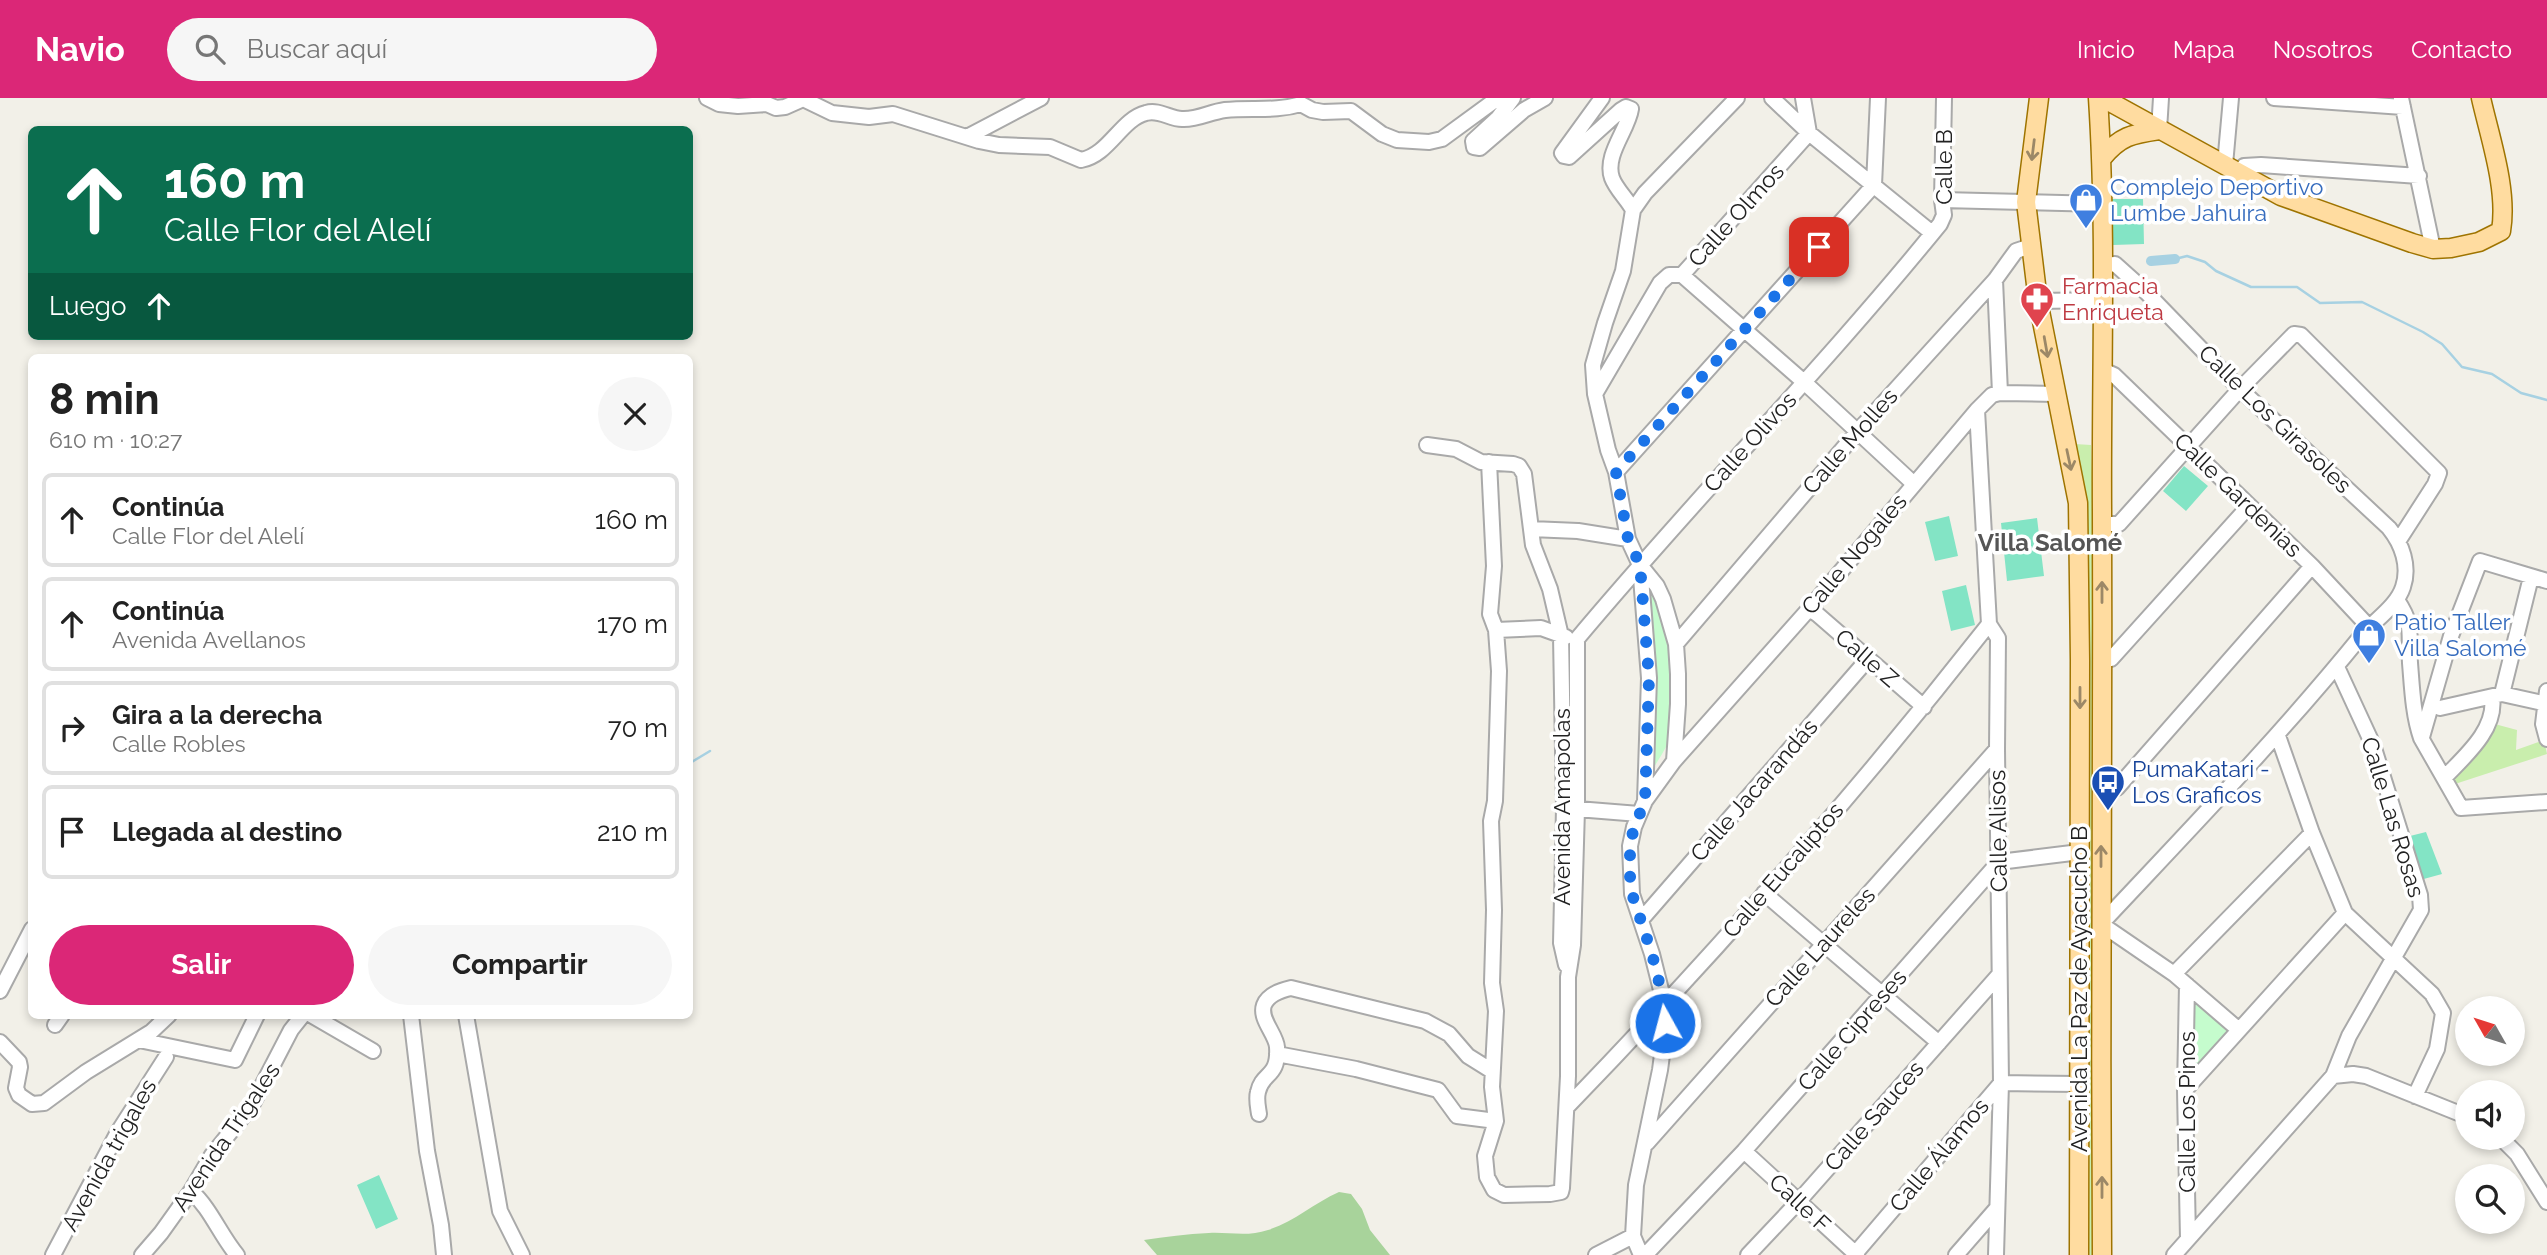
<!DOCTYPE html>
<html lang="es">
<meta charset="utf-8">
<style>
body{margin:0;font-family:Raleway,sans-serif;background:#f6f6f6;color:#222;height:100vh;display:flex;flex-direction:column;font-size:26px;white-space:nowrap}
*{box-sizing:border-box;margin:0}
p{font-size:23px;color:#767676}
.icon{flex:none;width:38px;height:38px;fill:none;stroke:currentColor;stroke-width:2;stroke-linecap:round;stroke-linejoin:round}
.map{position:relative;flex:1;overflow:hidden}
.panel{position:absolute;left:28px;top:256px;width:665px;height:665px;display:flex;flex-direction:column;background:#fff;border-radius:10px;box-shadow:0 4px 10px #0003}
.panel>*{flex:none}
.top-card{position:absolute;left:28px;top:28px;width:665px;height:214px;border-radius:10px;box-shadow:0 4px 10px #0003;background:#0b6e4f;color:#fff;overflow:hidden}
.needle{width:46px;rotate:309deg}
.fabs{position:absolute;left:2455px;top:898px;display:grid;gap:14px}
.fabs a{display:grid;place-items:center;width:70px;height:70px;border-radius:50%;background:#fff;box-shadow:0 4px 10px #0003;font-size:35px}
.pin{position:absolute;display:grid;place-items:center;width:60px;height:60px;color:#fff;margin:-30px;border-radius:14px;box-shadow:0 4px 10px #0006}
.me{position:absolute;width:77px;margin:-38px;rotate:353deg;stroke-linejoin:round;filter:drop-shadow(0 0 5px #0008)}
.turn{display:flex;align-items:center;gap:24px;height:147px;padding:0 21px;font-size:32px}
.turn .icon{width:91px;height:91px;stroke-width:2.5}
.turn b{display:block;font-size:49px;line-height:60px}
.then{display:flex;align-items:center;height:66px;padding:0 21px;background:#0003;gap:14px;font-size:26px}
.round{display:grid;place-items:center;flex:none;width:74px;height:74px;border-radius:37px;background:#f6f6f6}
.headline{display:flex;align-items:center;justify-content:space-between;height:119px;padding:0 21px}
h1{font-size:42px;font-weight:700;line-height:52px}
.button{display:flex;gap:14px;margin-top:auto;padding:14px 21px}
.button a{flex:1;height:80px;border-radius:42px;background:#db2777;color:#fff;font-size:28px;font-weight:700;line-height:80px;text-align:center}
.button a+a{background:#f6f6f6;color:#222}
ul{padding:0;list-style:none}
li{display:flex;align-items:center;gap:21px;height:94px;margin:0 14px 10px;padding:0 7px;border:4px solid #e0e0e0;border-radius:10px}
li div{flex:1}
li b{display:block;font-size:26px}
li em{font-style:normal}
header{display:flex;align-items:center;gap:42px;box-sizing:border-box;height:98px;padding:0 35px;background:#db2777;color:#fff}
header strong{font-size:33px}
nav{display:flex;gap:38px;margin-inline-start:auto;font-size:24px}
.search{width:490px;height:63px;background:#f6f6f6;display:flex;align-items:center;gap:18px;box-sizing:border-box;padding:0 24px;border-radius:38px;color:#767676;font-size:26px}
.map>svg:first-child{display:block}
</style>
<header>
<strong>Navio</strong>
<div class="search"><svg class="icon" aria-label="search" viewBox="0 0 24 24"><circle cx="10" cy="10" r="6"/><path d="M15 15l6 6"/></svg>Buscar aquí</div>
<nav><a>Inicio</a><a>Mapa</a><a>Nosotros</a><a>Contacto</a></nav>
</header>
<div class="map">
<svg width="2547" height="1157" viewBox="0 0 2547 1157">
<rect width="100%" height="100%" fill="#f2f0e8"/>
<path fill="#c9eead" d="M2075,346L2091,347L2094,430L2092,1157H2088V430Z
M2491,625L2517,632L2516,652L2544,642L2547,656L2455,686L2452,681Z"/>
<path fill="#a8d39b" d="M1339,1094L1351,1096L1362,1111L1370,1132L1390,1157H1157L1144,1142C1165,1139 1187,1136 1209,1135C1229,1134 1248,1139 1268,1132C1294,1124 1314,1105 1339,1094Z"/>
<path fill="#c5fccd" d="M1646,483C1672,510 1678,605 1669,642C1666,651 1658,662 1653,671L1654,573Z
M2190,901L2234,937L2192,982Z"/>
<path fill="#83e4c5" d="M2112,101H2143L2144,146L2113,147Z
M2184,368L2208,388L2186,413L2163,393Z
M1949,418L1958,458L1935,463L1925,424Z
M2037,420L2044,478L2007,483L2001,425Z
M1966,487L1975,527L1951,533L1942,493Z
M2426,734L2442,776L2420,782L2406,739Z
M379,1077L398,1121L376,1131L357,1087Z"/>
<g fill="none" stroke-linecap="round" stroke-linejoin="round">
<path stroke="#a7d1e2" stroke-width="2.5" d="M2175,161L2187,158L2205,164L2216,173L2251,189H2297L2320,205L2362,204L2423,234L2442,246L2462,269L2492,276L2521,295L2547,302
M690,665L710,653"/>
<path stroke="#a7d1e2" stroke-width="10" d="M2151,163L2175,161"/>
<g stroke="#a9a9a9" stroke-width="18">
<path id="minor" d="M707,0L719,6L738,8L767,6L776,10L785,9L803,1L832,15L869,19L893,16L979,43L999,47L1050,49L1081,62C1109,57 1121,21 1146,15C1159,11 1170,21 1182,21C1197,22 1210,14 1225,12C1251,9 1275,14 1301,6L1312,12L1323,14L1351,13L1382,36L1397,42L1429,44L1442,41L1498,0
M1513,0L1498,20L1473,43L1474,49L1480,50L1524,12L1545,0
M1602,0L1562,55L1564,58L1569,59L1621,12L1626,9L1631,11C1628,32 1604,57 1612,80C1616,91 1627,101 1633,112L1623,173L1605,225L1593,267L1595,296L1608,352L1616,374L1628,441L1640,467L1657,488L1663,501L1676,546L1678,576V606L1674,663L1645,703L1634,729L1630,748L1632,796L1652,856L1665,908L1664,942L1660,972L1636,1087L1633,1138L1641,1157
M1772,0L1809,35L1932,135
M1803,0L1809,35
M2274,0L2403,9
M2401,0L2433,151
M2159,32L2161,0
M967,39L1041,0
M2225,67L2231,0
M2239,76L2244,68L2261,67L2419,78
M1874,87L1878,0
M1942,102L2102,106
M1633,112L1645,95L1737,0
M2103,167L2115,166L2144,192L2240,291L2389,430C2402,446 2410,468 2403,489C2397,508 2375,522 2362,537C2280,638 2190,731 2101,826L2174,876L2239,932
M1682,177L1804,284L1914,386
M1682,177L1809,35
M1995,182L2000,295
M2038,203L2103,202
M2103,272L2114,277L2312,468L2369,529
M1595,296L1660,185L1669,177H1682
M1977,312L1989,526L1998,540L1997,651L2001,985L1996,1157
M1427,347L1456,351L1481,364L1513,366L1519,368L1524,376L1533,447L1550,491L1561,538L1564,710L1561,845L1566,867
M1489,364L1494,468L1490,516L1496,532L1499,573L1495,703L1491,723L1494,812L1492,885L1496,913L1492,989L1496,1023L1485,1058L1487,1079L1494,1092L1504,1097L1550,1096L1561,1094L1562,1090L1568,978V879L1573,847L1577,711V541
M1616,374L1874,87
M2102,426H2119L2240,291L2294,236L2301,237L2439,375L2435,386L2399,442
M1531,431L1578,433L1628,441
M1640,467L1649,580L1645,703
M2397,502C2415,529 2408,536 2410,565C2412,589 2413,617 2421,640L2461,710L2547,704
M1809,511L1817,516L1924,609
M1496,532L1541,530L1566,539
M1577,541C1695,400 1824,269 1940,126L1944,117L1942,102L1944,0
M1676,546L1858,333L1995,182L2016,153L2031,148
M2102,562L2111,561L2249,408
M2547,593L2543,626L2547,641
M2502,596L2531,479
M2440,610L2502,596L2547,606
M2278,638L2312,735L2345,815L2432,896L2443,915L2437,951L2415,998
M2422,639L2451,538L2480,463L2547,483
M1674,663L1809,511L1977,312L1992,297L2000,295L2055,296
M2445,679C2465,658 2497,631 2492,599
M2101,689L2117,690L2312,468
M1577,711L1639,716
M1764,795L1939,945
M1641,822L1868,561
M2174,876L2312,735
M2187,887L2185,992L2188,1141
M0,893L32,831
M311,917L373,953
M411,917L427,1053L441,1127L444,1157
M466,917L500,1113L522,1157
M55,927L62,917
M139,942L235,962L257,917
M0,944L19,964L20,969L16,990L19,997L32,1006L44,1005L86,974L151,934L169,917
M1277,956L1356,971L1438,992L1457,1018L1496,1023
M2333,978L2353,976L2366,978L2468,1019
M2001,985L2078,986
M2185,992L2345,815
M1567,1009C1715,856 1857,694 1989,526
M1259,1016C1258,1009 1256,1001 1258,994C1262,974 1279,980 1277,949C1276,936 1259,921 1264,907C1268,897 1282,892 1291,890L1425,923L1449,936L1468,958L1492,973
M2501,1040L2517,1056L2547,1104
M1647,1045L1997,651
M1744,1053L1857,1157
M191,1093C211,1111 220,1137 237,1157
M53,1157L118,1034L166,959
M142,1157L161,1135L191,1093L212,1057L252,1007L291,932L303,917
M1596,1157L1633,1138
M1648,1157L1649,1153L1744,1053L1999,764L2080,754
M1748,1157L1798,1104L1998,878
M1854,1157L2001,985
M1956,1157L1997,1110
M2174,1157L2333,978L2349,938L2421,812L2420,797L2373,647L2337,569"/>
</g>
<g stroke="#9f7400" stroke-width="21">
<path id="major" d="M2039,0L2026,104L2038,203L2078,405L2080,562L2079,1157
M2098,0C2107,137 2101,275 2102,413C2103,661 2100,909 2102,1157
M2103,0L2281,98L2412,145L2433,151L2451,150L2479,144L2501,133C2508,92 2490,40 2481,0
M2102,60C2120,38 2132,36 2159,32"/>
</g>
<use href="#minor" stroke="#fff" stroke-width="14"/>
<use href="#major" stroke="#ffdca0" stroke-width="18"/>
</g>
<defs><path id="oneway-shaft" d="M-6 0H5M1.5-3L5.5 0L1.5 3" fill="none" stroke-width="1.6" stroke-linecap="round" stroke-linejoin="round" transform="scale(1.75)"/></defs>
<g stroke="#9c8867">
<use href="#oneway-shaft" transform="translate(2033 52) rotate(97)"/>
<use href="#oneway-shaft" transform="translate(2046 249) rotate(80)"/>
<use href="#oneway-shaft" transform="translate(2069 362) rotate(78)"/>
<use href="#oneway-shaft" transform="translate(2102 494) rotate(-90)"/>
<use href="#oneway-shaft" transform="translate(2080 600) rotate(90)"/>
<use href="#oneway-shaft" transform="translate(2101 758) rotate(-90)"/>
<use href="#oneway-shaft" transform="translate(2102 1089) rotate(-90)"/>
</g>
<g fill="none" stroke-linecap="round" stroke-linejoin="round">
<path stroke="#1a73e8" stroke-width="12" stroke-dasharray="0 21.6" d="M1665,925V908L1652,856L1632,796L1630,778V748L1634,729L1645,704L1649,580L1640,467L1628,441L1616,374L1819,149"/>
</g>
<defs>
<g id="shop-pin" transform="scale(1.75)"><path d="M0 17L-7.5 6A9.5 9.5 0 1 1 7.5 6Z" fill="#3f7fe0" stroke="#fff"/><path d="M-5-2.5h2.3a2.7 3.5 0 0 1 5.4 0H5L5.5 6h-11ZM-1.5-2.5h3a1.5 2.3 0 0 0-3 0Z" fill="#fff"/></g>
<g id="pharmacy-pin" transform="scale(1.75)"><path d="M0 17L-7.5 6A9.5 9.5 0 1 1 7.5 6Z" fill="#e0444e" stroke="#fff"/><path d="M-2-6h4v4h4v4h-4v4h-4v-4h-4v-4h4Z" fill="#fff"/></g>
<g id="bus-pin" transform="scale(1.75)"><path d="M0 17L-7.5 6A9.5 9.5 0 1 1 7.5 6Z" fill="#1a4fb4" stroke="#fff"/><path d="M-5-6H5V4H4V6H2V4H-2V6H-4V4H-5ZM-3.5-4V0h7V-4ZM-3.5 1.2v1.5H-2V1.2ZM2 1.2v1.5H3.5V1.2Z" fill="#fff"/></g>
</defs>
<g fill-rule="evenodd">
<use href="#shop-pin" x="2086" y="102"/>
<use href="#pharmacy-pin" x="2037" y="201"/>
<use href="#shop-pin" x="2369" y="537"/>
<use href="#bus-pin" x="2108" y="684"/>
</g>
<g text-anchor="middle" stroke-width="7" stroke-linejoin="round" paint-order="stroke">
<g font-size="23" fill="#222" stroke="#fff">
<text transform="translate(1944 69) rotate(-90)" y="8">Calle B</text>
<text transform="translate(1736 117) rotate(-48)" y="8">Calle Olmos</text>
<text transform="translate(2275 321) rotate(44)" y="8">Calle Los Girasoles</text>
<text transform="translate(1850 343) rotate(-49)" y="8">Calle Molles</text>
<text transform="translate(1750 344) rotate(-48)" y="8">Calle Olivos</text>
<text transform="translate(2238 397) rotate(44)" y="8">Calle Gardenias</text>
<text transform="translate(1854 456) rotate(-50)" y="8">Calle Nogales</text>
<text transform="translate(1867 560) rotate(41)" y="8">Calle Z</text>
<text transform="translate(1754 692) rotate(-49)" y="8">Calle Jacarandás</text>
<text transform="translate(1562 709) rotate(-90)" y="8">Avenida Amapolas</text>
<text transform="translate(2393 719) rotate(73)" y="8">Calle Las Rosas</text>
<text transform="translate(1998 733) rotate(-91)" y="8">Calle Alisos</text>
<text transform="translate(1783 772) rotate(-49)" y="8">Calle Eucaliptos</text>
<text transform="translate(1820 849) rotate(-48)" y="8">Calle Laureles</text>
<text transform="translate(2079 891) rotate(-90)" y="8">Avenida La Paz de Ayacucho B</text>
<text transform="translate(1852 932) rotate(-49)" y="8">Calle Cipreses</text>
<text transform="translate(2187 1014) rotate(-90)" y="8">Calle Los Pinos</text>
<text transform="translate(1874 1018) rotate(-49)" y="8">Calle Sauces</text>
<text transform="translate(226 1039) rotate(-56)" y="8">Avenida Trigales</text>
<text transform="translate(109 1057) rotate(-61)" y="8">Avenida trigales</text>
<text transform="translate(1939 1057) rotate(-50)" y="8">Calle Álamos</text>
<text transform="translate(1800 1105) rotate(43)" y="8">Calle F</text>
</g>
<g font-size="23" fill="#366cbe" stroke="#fff" text-anchor="start">
<text x="2110" y="97">Complejo Deportivo<tspan x="2110" dy="26">Lumbe Jahuira</tspan></text>
<text x="2394" y="532">Patio Taller<tspan x="2394" dy="26">Villa Salomé</tspan></text>
</g>
<g font-size="23" fill="#be3a42" stroke="#fff" text-anchor="start">
<text x="2062" y="196">Farmacia<tspan x="2062" dy="26">Enriqueta</tspan></text>
</g>
<g font-size="23" fill="#164399" stroke="#fff" text-anchor="start">
<text x="2132" y="679">PumaKatari -<tspan x="2132" dy="26">Los Graficos</tspan></text>
</g>
<g font-size="24" font-weight="bold" fill="#555" stroke="#fff">
<text x="2050" y="453">Villa Salomé</text>
</g>
</g>
</svg>
<div class="fabs">
<a><svg class="needle" viewBox="-14 -14 28 28"><path d="M0-13l5 13h-10z" fill="#e53935"/><path d="M0 13l5-13h-10z" fill="#767676"/></svg></a>
<a><svg class="icon" aria-label="sound" viewBox="0 0 24 24"><path d="M4 9h4l5-4v14l-5-4H4zM17 9q2 3 0 6"/></svg></a>
<a><svg class="icon" aria-label="search" viewBox="0 0 24 24"><circle cx="10" cy="10" r="6"/><path d="M15 15l6 6"/></svg></a>
</div>
<div class="pin" style="left:1819px;top:149px;background:#d93025"><svg class="icon" aria-label="arrive" viewBox="0 0 24 24"><path d="M6 21V4h12l-3 4 3 4H6"/></svg></div>
<svg class="me" style="left:1665px;top:925px" viewBox="-20 -20 40 40"><circle r="17" fill="#1a73e8" stroke="#fff" stroke-width="3"/><path d="M0-11L8 9 0 5-8 9z" fill="#fff"/></svg>
<div class="top-card">
<div class="turn"><svg class="icon" aria-label="ahead" viewBox="0 0 24 24"><path d="M12 20V5M6 11l6-6 6 6"/></svg><div><b>160 m</b>Calle Flor del Alelí</div></div>
<div class="then">Luego<svg class="icon" aria-label="ahead" viewBox="0 0 24 24"><path d="M12 20V5M6 11l6-6 6 6"/></svg></div>
</div>
<section class="panel">
<div class="headline"><div><h1>8 min</h1><p>610 m · 10:27</p></div><a class="round"><svg class="icon" aria-label="close" viewBox="0 0 24 24"><path d="M6 6l12 12M18 6L6 18"/></svg></a></div>
<ul>
<li><svg class="icon" aria-label="ahead" viewBox="0 0 24 24"><path d="M12 20V5M6 11l6-6 6 6"/></svg><div><b>Continúa</b><p>Calle Flor del Alelí</p></div><em>160 m</em></li>
<li><svg class="icon" aria-label="ahead" viewBox="0 0 24 24"><path d="M12 20V5M6 11l6-6 6 6"/></svg><div><b>Continúa</b><p>Avenida Avellanos</p></div><em>170 m</em></li>
<li><svg class="icon" aria-label="right" viewBox="0 0 24 24"><path d="M7 20v-9h11M14 6l5 5-5 5"/></svg><div><b>Gira a la derecha</b><p>Calle Robles</p></div><em>70 m</em></li>
<li><svg class="icon" aria-label="arrive" viewBox="0 0 24 24"><path d="M6 21V4h12l-3 4 3 4H6"/></svg><div><b>Llegada al destino</b></div><em>210 m</em></li>
</ul>
<div class="button"><a>Salir</a><a>Compartir</a></div>
</section>
</div>
